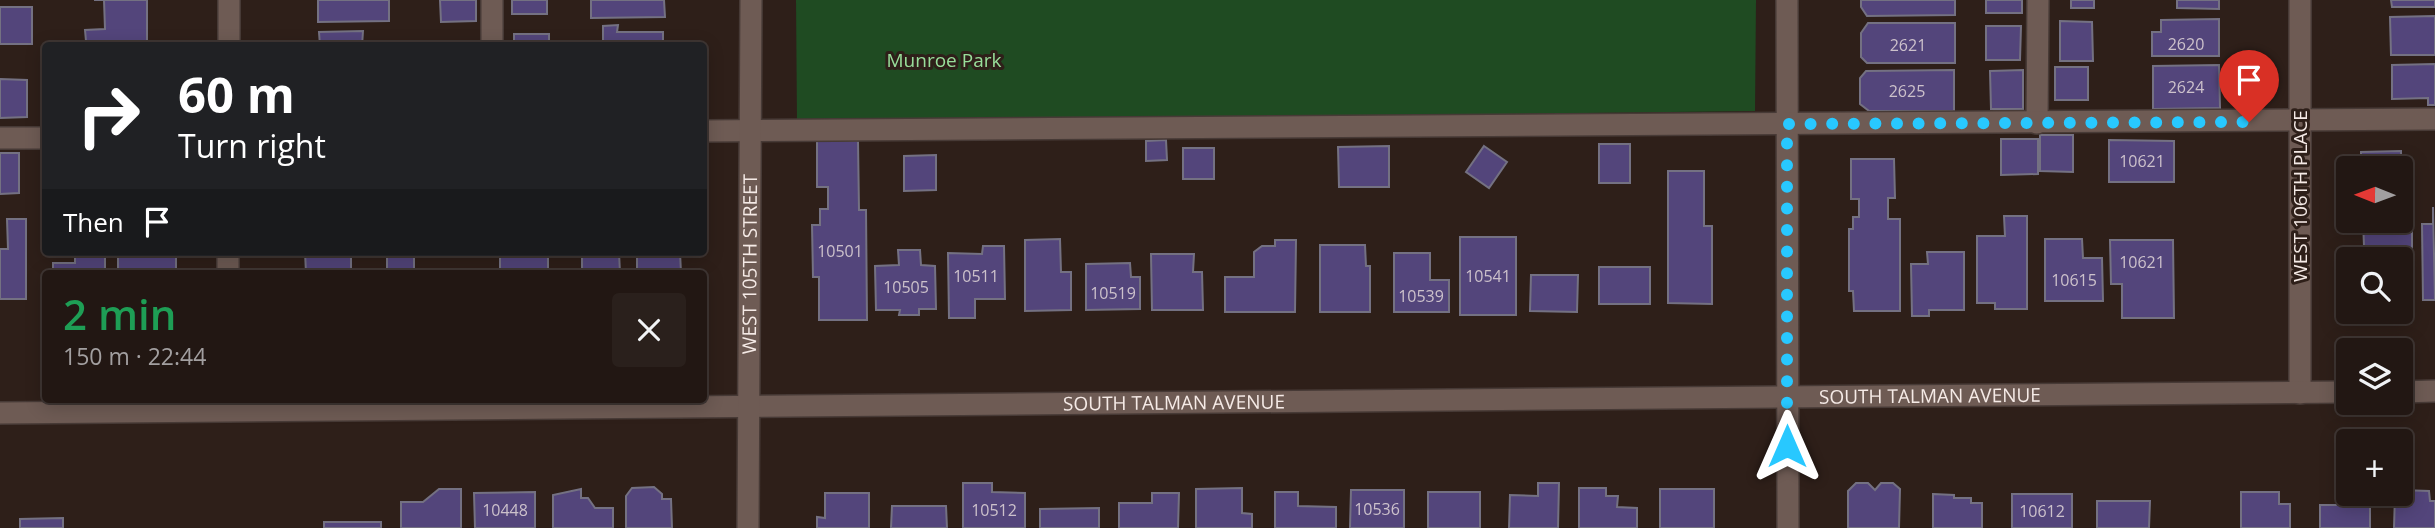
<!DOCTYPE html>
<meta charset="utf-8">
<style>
body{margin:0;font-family:"Open Sans",sans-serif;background:#2a201c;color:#f1f3f6;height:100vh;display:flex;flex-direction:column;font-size:26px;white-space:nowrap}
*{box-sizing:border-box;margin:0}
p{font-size:23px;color:#a29fa0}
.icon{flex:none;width:38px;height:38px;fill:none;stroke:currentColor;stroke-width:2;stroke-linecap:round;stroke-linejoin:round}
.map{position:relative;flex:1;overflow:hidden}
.details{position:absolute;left:42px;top:270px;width:665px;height:133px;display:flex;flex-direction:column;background:#221713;border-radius:7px;box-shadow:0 4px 18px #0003,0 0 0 2px #3f3633}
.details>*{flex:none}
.top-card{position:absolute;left:42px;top:42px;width:665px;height:214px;border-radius:7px;box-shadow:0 4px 18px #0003,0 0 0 2px #3f3633;background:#202124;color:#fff;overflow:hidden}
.needle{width:46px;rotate:271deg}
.fabs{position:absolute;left:2336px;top:156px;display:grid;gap:14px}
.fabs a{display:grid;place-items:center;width:77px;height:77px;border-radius:7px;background:#221713;box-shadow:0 4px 18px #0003,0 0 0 2px #3f3633;font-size:35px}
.pin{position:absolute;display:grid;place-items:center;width:60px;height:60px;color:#fff;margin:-72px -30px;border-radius:50% 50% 50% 0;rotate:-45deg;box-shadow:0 0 7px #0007}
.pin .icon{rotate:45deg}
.me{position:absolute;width:77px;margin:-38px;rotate:0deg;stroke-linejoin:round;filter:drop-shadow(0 0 5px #0008)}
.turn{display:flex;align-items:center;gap:24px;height:147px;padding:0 21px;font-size:32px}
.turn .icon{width:91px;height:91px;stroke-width:2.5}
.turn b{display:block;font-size:49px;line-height:60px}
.then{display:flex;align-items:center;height:66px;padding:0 21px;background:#0003;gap:14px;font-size:26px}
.round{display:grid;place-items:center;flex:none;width:74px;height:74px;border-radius:7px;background:#2a201c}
.head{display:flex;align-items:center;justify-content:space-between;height:119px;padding:0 21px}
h1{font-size:42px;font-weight:600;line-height:52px;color:#1e9e55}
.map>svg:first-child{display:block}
</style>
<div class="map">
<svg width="2435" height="528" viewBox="0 0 2435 528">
<rect width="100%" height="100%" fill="#2e1f19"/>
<path fill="#1f4b22" d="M796,0H1756L1755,111L797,122Z"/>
<path fill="#53457b" stroke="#747182" stroke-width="2" d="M94,0H147V41H86L85,30L105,29L104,0Z
M318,0H389V21L318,22Z
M440,0H476V21L441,22Z
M512,0H547V14H512Z
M591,0H664L665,17L591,18Z
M1861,0H1955V15L1867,16L1861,7Z
M1986,0H2022V13H1986Z
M2071,0H2094V8H2071Z
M2177,0H2219V9L2177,8Z
M2391,0H2435V7H2392Z
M0,7H32V44H0Z
M2435,16V55H2391L2390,17Z
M2219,19V56H2152V32H2161V20Z
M2060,21L2092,22L2093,61H2060Z
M1868,23H1955V63H1867L1861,57V33Z
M618,25L617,32H663V46H603V26Z
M1986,26H2021L2020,60H1986Z
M363,31L362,46H320L319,32Z
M514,34H549V46H514Z
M2435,64V105H2428V98L2392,99V65Z
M2219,65L2220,108L2153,109V66Z
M2055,67H2088V100H2055Z
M1954,70V111H1869L1860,104V78L1866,71Z
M2023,70V109H1991L1990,71Z
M0,79L27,80V117L0,118Z
M2040,135H2073V172L2040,171Z
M2001,139H2038V174L2001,175Z
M1166,140L1167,160L1146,161V141Z
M2109,140L2174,141V182H2109Z
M817,141H858L859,210H866L867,320H819V277H813L812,225H820V209H828V187H817Z
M1599,144H1630V183H1599Z
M1389,146V187H1339L1338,147Z
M1484,146L1507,162L1489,188L1466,172Z
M1183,148H1214V179H1183Z
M2401,151L2402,201H2412V306H2401V259H2356V247L2364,246L2363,220H2401V168H2361V152Z
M0,153H19V193L0,194Z
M936,155V190L904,191V156Z
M1851,159H1894L1895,198H1888V219H1900V311H1854L1853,291H1849V229H1853V217H1859V199H1851Z
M1668,171H1704V226H1712V304L1668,303Z
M2433,207L2435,300H2423L2422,224H2433Z
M2004,216H2027V309H1995V303H1977V236H2005Z
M7,219H26V299H0V249H8Z
M1460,237H1516V315H1460Z
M1060,239L1061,272H1071V310L1025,311V240Z
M2045,239H2082L2083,258H2102L2103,301H2045Z
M1275,240H1296L1295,312H1225V277H1254V252L1262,246H1275Z
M2110,240H2173L2174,318H2122V284H2111Z
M1320,245H1365L1366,266H1370V312H1320Z
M983,246H1004L1005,299H975V318H949L948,253L982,254Z
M898,250H920L921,265L935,266L936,309H919V315H899L900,310H876L875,266L899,265Z
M75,252H105V273H53V263H75Z
M118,252H176V273H118Z
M305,252H351V273H306Z
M500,252H548V273H500Z
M582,252H619L620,273H582Z
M637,252H680L681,273H637Z
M1927,252H1964V310H1929V316H1912L1911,264H1928Z
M387,253H414V273H375L387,272Z
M1394,253H1430V280H1449V312H1394Z
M1151,254H1194L1193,272H1202L1203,310H1152Z
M1130,263L1131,277H1140V309L1086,310V264Z
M1599,267H1650V304H1599Z
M1531,275H1578L1577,312L1530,311Z
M963,483H992V492L1025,493V528H963Z
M1538,483H1559L1558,528H1509L1510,495L1538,496Z
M1856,483H1868L1875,490L1881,483H1893L1900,489L1899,528H1848V491Z
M654,487L662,494V499H671L672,528H626V496L632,488Z
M2345,487H2348V494H2370V528H2320V505H2344Z
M1242,488V513L1252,514V528H1196V489Z
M1579,488H1606V496H1618L1617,507L1637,508V528H1579Z
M439,489H461V528H401V502H423Z
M581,489V498H588L595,508H613V528H553V495Z
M1660,489H1714V528H1660Z
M1351,490H1404V528H1350Z
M2401,490L2429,491L2430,501H2435V528H2394L2395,494H2401Z
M535,492V528H475L474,493Z
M1275,492H1298V506L1336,507V528H1275Z
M1428,492H1480V528H1428Z
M2241,492H2279V504H2290V528H2241Z
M825,493H869V528H817V517L825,518Z
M1152,493H1179L1178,528H1119V503H1152Z
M1933,494L1954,495V498H1971V503H1982V528H1933Z
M2012,494H2072V528H2012Z
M2097,501H2150L2149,528H2097Z
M892,506H946L947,528H891Z
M1099,508V528H1040V509Z
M63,518V528H20V519Z
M324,522H381V528H324Z"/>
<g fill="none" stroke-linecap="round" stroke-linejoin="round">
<g stroke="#473a36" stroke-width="24">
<g id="minor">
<path d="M492,0V46"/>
<path d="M1787,0L1788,528"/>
<path d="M229,46V0"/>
<path d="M2037,123L2038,0"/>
<path d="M704,131L2435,119"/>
<path d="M0,138H46"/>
<path d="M228,273V252"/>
<path d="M2401,392L2435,391"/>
<path d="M2300,393V0"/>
<path id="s1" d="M0,413L2348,392"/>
<path id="s2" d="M748,528L751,0"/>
</g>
</g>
<use href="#minor" stroke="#6e5b54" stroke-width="21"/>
</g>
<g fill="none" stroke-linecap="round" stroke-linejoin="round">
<path stroke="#28c8ff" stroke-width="12" stroke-dasharray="0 21.6" d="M1787,446V124L2249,122"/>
</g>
<g text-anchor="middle" stroke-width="6" stroke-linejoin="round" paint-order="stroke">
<g font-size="16" fill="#ccc1cb">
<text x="2186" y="50">2620</text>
<text x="1908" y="51">2621</text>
<text x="2186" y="93">2624</text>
<text x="1907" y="97">2625</text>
<text x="2142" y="167">10621</text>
<text x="840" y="257">10501</text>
<text x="2142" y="268">10621</text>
<text x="976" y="282">10511</text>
<text x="1488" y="282">10541</text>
<text x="2074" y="286">10615</text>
<text x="906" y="293">10505</text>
<text x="1113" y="299">10519</text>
<text x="1421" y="302">10539</text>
<text x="1377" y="515">10536</text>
<text x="505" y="516">10448</text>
<text x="994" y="516">10512</text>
<text x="2042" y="517">10612</text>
</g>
<g font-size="19" fill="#98de9a" stroke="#2e1f19">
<text x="944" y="67">Munroe Park</text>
</g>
<g font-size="19" fill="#f5eae6" stroke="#2e1f19">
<text transform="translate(2300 196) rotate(-90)" y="7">WEST 106TH PLACE</text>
<text dy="7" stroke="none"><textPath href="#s2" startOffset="264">WEST 105TH STREET</textPath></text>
<text dy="7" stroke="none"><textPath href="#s1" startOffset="1930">SOUTH TALMAN AVENUE</textPath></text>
<text dy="7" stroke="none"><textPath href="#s1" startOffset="1174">SOUTH TALMAN AVENUE</textPath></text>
</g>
</g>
</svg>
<div class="fabs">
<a><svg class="needle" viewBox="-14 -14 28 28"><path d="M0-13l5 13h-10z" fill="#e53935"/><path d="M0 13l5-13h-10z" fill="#a29fa0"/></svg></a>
<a><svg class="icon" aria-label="search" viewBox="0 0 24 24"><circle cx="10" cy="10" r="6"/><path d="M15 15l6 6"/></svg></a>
<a><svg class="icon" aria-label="layers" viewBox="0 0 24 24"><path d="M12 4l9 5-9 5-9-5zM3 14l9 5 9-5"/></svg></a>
<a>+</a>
</div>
<div class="pin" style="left:2249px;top:122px;background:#d93025"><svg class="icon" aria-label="arrive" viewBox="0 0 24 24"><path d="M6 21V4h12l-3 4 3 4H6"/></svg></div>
<svg class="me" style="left:1787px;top:446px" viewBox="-20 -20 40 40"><path d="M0-17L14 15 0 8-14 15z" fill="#28c8ff" stroke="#fff" stroke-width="4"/></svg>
<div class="top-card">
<div class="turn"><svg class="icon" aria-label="right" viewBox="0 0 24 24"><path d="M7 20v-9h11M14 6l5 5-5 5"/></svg><div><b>60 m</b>Turn right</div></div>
<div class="then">Then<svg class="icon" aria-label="arrive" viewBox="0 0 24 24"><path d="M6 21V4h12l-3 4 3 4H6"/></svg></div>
</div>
<section class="details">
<div class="head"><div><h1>2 min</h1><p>150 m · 22:44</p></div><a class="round"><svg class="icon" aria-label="close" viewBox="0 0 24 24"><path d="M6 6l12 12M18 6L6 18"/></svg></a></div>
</section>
</div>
